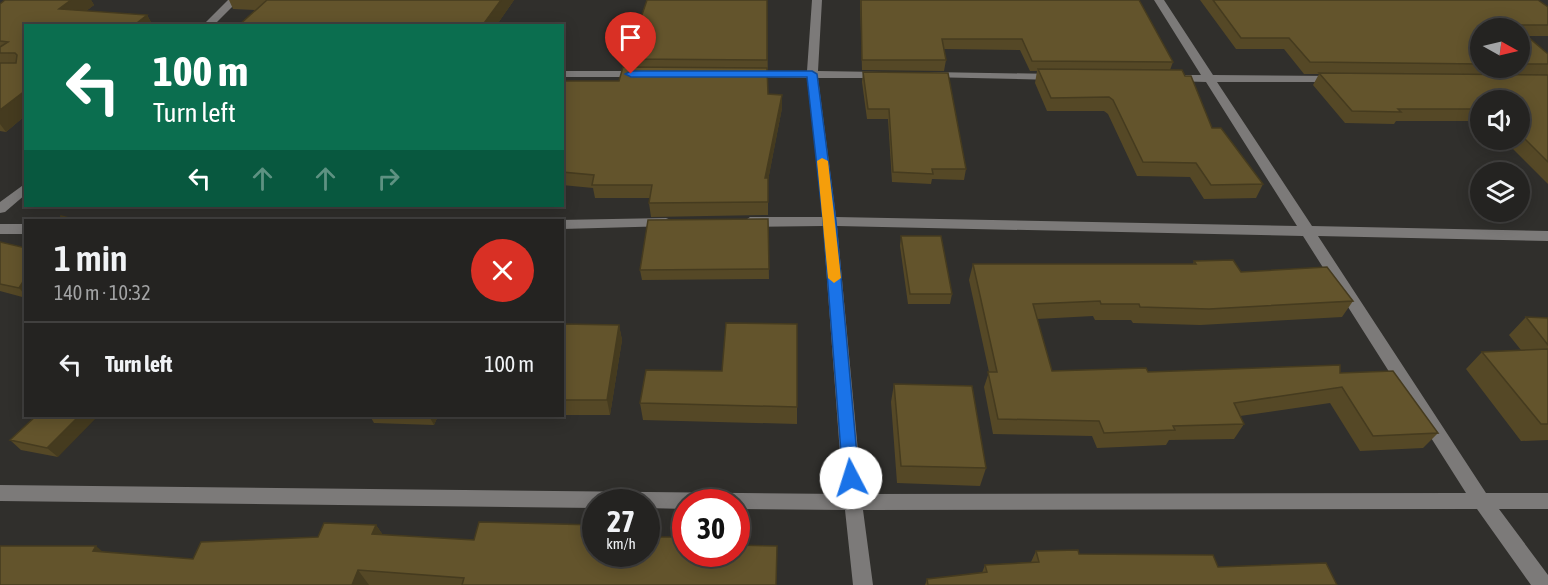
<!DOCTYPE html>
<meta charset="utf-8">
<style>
body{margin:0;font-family:"Asap Condensed",sans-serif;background:#2c2b2a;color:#f1f3f6;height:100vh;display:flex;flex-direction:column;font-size:22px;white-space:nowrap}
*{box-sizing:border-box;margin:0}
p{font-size:20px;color:#a3a4a5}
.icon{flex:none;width:33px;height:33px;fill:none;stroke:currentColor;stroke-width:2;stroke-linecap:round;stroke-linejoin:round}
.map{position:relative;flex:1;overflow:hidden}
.side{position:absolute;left:24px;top:219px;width:540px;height:198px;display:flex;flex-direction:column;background:#242321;border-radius:0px;box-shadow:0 3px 15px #0003,0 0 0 2px #41403f}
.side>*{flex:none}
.banner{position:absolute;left:24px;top:24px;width:540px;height:183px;border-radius:0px;box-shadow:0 3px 15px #0003,0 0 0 2px #41403f;background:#0b6e4f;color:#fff;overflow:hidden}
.needle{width:39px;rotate:98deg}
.tools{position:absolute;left:1470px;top:18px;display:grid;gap:12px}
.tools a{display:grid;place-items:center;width:60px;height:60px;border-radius:50%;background:#242321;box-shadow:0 3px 15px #0003,0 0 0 2px #41403f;font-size:30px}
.speed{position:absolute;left:582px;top:489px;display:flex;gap:12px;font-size:30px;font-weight:700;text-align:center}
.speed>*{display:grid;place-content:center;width:78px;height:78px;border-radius:50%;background:#242321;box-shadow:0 3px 15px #0003,0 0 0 2px #41403f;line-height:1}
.speed small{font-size:15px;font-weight:400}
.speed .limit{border:9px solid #d22;background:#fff;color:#111}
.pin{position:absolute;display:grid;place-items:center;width:51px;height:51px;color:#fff;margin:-62px -26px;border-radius:50% 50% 50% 0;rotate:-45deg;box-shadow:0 0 6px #0007}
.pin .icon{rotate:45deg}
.me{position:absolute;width:66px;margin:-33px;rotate:355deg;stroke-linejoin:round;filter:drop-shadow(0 0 4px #0008)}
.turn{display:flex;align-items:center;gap:21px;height:126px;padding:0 30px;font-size:27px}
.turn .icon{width:78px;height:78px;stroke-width:2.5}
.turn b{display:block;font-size:42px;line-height:51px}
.lanes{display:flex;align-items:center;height:57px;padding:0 30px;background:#0003;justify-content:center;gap:30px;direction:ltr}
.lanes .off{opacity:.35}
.round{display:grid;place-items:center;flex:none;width:63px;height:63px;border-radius:32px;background:#2c2b2a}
.summary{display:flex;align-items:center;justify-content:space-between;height:102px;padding:0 30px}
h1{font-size:36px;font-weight:600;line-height:45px}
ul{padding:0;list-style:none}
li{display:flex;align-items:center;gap:18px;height:84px;padding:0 30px;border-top:2px solid #41403f}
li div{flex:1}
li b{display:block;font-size:22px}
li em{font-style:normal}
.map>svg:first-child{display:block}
</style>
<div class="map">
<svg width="1548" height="585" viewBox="0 0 1548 585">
<rect width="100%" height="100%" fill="#302f2c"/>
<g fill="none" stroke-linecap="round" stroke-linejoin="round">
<path fill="#7c7a79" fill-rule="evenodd" d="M228,0H239L213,26H202Z
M812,0H822L818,71L882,72L888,75L882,78H818L836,217L1297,226L1206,82L1173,81L1167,78L1173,75H1201L1154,0H1164L1213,75L1335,76L1341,79L1335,82H1217L1312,226L1548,231V241L1318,236L1486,493H1548V509H1499L1548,575V585H1531L1477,509L863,510L873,585H853L845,510L736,509V502H686V509L646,508V502H596V508L0,501V485L843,494L823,226L750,227L743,222L750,217H823L807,78L747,77L741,74L747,71H807ZM837,226L1303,236L1466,493L862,494Z
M562,71H639L645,74L639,77H562Z
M930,72L1056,74L1062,77L1056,80L926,77L924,75Z
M26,183V194L5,212L0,213V202Z
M666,218L671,220L673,223L671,226L562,229V220H558Z
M0,224H26V234H0Z"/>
</g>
<path fill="#554826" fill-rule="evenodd" d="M5,0H91L94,5L86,11L147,15L153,26H26V115L6,132L0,131V4Z
M229,0H514L496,26H238L255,10L233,9Z
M767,0L768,94L782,95V108L768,180V215L651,217L649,203L650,198H595L593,188L562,185V81H619L628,67L627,59Z
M860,0H1139L1173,62L1170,70L1212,128L1263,184L1256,198L1204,199L1190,177L1137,176L1108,114L1104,111H1047L1035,83L1037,71H1030L1020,50L944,49L946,60L944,71L862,70Z
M1200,0H1538L1548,7V36H1527L1548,54V184L1504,140H1520V100H1480V121H1396L1394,124L1345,123L1313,85L1319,74H1304L1284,49H1236ZM1480,28H1520V68H1480Z
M863,72L966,169L964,180L932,179L931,184L892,182L888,119H867L862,82Z
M768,219L769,279L642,280L640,270Z
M901,236L952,294L950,304H908L900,246Z
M0,242L26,248V298L0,291Z
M1194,261L1241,272L1353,301L1342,317L1200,325L1133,323L1131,320H1095L1093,316L1037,319L1052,371L1340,373L1438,433L1423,448L1360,451L1330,403L1240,416L1244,424L1234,439L1169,440L1166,445L1097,448L1092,436L993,434L984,387L989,372L969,280L973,264H1193Z
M1526,317L1548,318V440L1521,441L1466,369L1482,352L1521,350L1509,335Z
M562,324L619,325L622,340L610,415H562Z
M722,371L797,407V424L643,420L640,403Z
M894,384L986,468L980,486L897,483L891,402Z
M36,416L58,457L21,450L10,440Z
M370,416H438L434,425L374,423Z
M376,525L383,535L596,554L683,544L776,585H0L103,552L193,559L318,537Z
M1036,551L1079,554L1218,567L1337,585H925L927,579L982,573L985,565L1031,562Z"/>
<path fill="#453b1f" d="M71,0H91L94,5L69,24L59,9Z
M501,0H514L496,26H482Z
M147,15L153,26H133Z
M26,90V115L6,132L0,124V110Z
M782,95V108L766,191L765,178Z
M24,280L26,282V296L19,288Z
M619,325L622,340L610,415L607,400Z
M79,416H98L58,457L47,448Z
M429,416H438L434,425Z
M376,525L387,541L372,534Z
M96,546L115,562L93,551Z
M358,570L369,585H352Z"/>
<path fill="#63542c" stroke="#453b1f" stroke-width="1.5" d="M5,0H71L59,9L147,15L133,26H26V90L0,110V63H16L17,55L15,53H0V47L8,42L0,41V4Z
M267,0H501L482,26L370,24L369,26H238Z
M647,0H767V60L627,59Z
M861,0H1139L1173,62L1032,61L1022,39H942L946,60H862Z
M1213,0H1538L1548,7V25H1514L1518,28H1480V64L1310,62L1289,38H1241Z
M1520,30L1548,54V64H1520Z
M623,67L767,68L768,94L782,95L765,178H768V202L649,203L652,185H592L594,175L562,172V81H619Z
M1038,69L1182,70L1185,76H1191L1212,128H1221L1263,184L1211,185L1196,163L1143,162L1113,100L1109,97L1051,98Z
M863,72L948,73L966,169H932L933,174L893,172L889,109H868Z
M1319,73L1548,75V162L1520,134V100H1480V109H1398L1401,112L1352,111Z
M61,216L77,220H60Z
M768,219L769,269L640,270L648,220Z
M901,236H941L952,294H910Z
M0,242L26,248V280H24L19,288L0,284Z
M1233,260L1241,272L1327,267L1353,301L1209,309L1140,307L1139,304H1101L1100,301L1033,304L1052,371L1146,368L1148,372L1340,365V373L1393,371L1438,433L1373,436L1342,387L1234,403L1244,424L1173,426L1175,430L1104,433L1099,421L998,419L988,372H997L973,264H1196L1194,261Z
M1526,317L1548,318V345Z
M726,323L797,324V407L640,403L646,370L722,371Z
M562,324L619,325L607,400H562Z
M1548,349V424H1541L1482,352Z
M894,384L972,386L986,468L901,466Z
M36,416H79L47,448L10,440Z
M479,522L596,525L593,537H596V554H646V537H682V544H686V554H736V545L777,546L776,585H462L464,578L358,570L352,585H0V546H96L93,551L193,559L201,542L318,537L324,523L376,525L372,534L474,540Z
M1078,550L1079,554L1213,555L1218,567L1326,563L1337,585H928L927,579L987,572L985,565L1039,562L1036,551Z"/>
<path fill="#1a73e8" stroke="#114b97" stroke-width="1.5" d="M812,71L817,74L836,221L859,478L857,484L851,486L845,484L843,478L823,221L807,77H631L625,74L631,71Z"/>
<path fill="#f59e0b" d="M822,158L828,161L841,278L834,283L828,278L817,161Z"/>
</svg>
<div class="tools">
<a><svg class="needle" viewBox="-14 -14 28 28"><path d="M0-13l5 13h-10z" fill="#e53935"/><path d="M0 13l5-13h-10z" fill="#a3a4a5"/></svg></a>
<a><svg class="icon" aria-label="sound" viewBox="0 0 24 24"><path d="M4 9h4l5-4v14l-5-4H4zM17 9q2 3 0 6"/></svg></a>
<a><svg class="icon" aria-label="layers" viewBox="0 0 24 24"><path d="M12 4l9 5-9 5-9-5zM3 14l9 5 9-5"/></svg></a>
</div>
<div class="speed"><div>27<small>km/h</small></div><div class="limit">30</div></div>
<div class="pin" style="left:631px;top:74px;background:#d93025"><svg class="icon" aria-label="arrive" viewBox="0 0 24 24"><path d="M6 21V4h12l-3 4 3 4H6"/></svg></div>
<svg class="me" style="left:851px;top:478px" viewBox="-20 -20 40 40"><circle r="19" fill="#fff"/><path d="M0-13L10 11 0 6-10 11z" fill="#1a73e8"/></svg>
<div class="banner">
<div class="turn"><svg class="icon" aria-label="left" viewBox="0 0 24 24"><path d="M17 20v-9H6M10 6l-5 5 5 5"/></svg><div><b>100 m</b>Turn left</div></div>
<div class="lanes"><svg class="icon" aria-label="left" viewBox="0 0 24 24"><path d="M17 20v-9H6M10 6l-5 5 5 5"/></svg><svg class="icon off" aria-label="ahead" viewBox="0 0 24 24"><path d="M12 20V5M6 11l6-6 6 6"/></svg><svg class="icon off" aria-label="ahead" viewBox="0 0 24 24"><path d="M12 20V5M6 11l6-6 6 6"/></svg><svg class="icon off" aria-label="right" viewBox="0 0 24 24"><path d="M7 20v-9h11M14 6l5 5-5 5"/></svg></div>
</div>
<section class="side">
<div class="summary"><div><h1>1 min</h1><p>140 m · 10:32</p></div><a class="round" style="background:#d93025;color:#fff"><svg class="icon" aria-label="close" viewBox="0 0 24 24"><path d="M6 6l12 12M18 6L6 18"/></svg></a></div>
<ul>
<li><svg class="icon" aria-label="left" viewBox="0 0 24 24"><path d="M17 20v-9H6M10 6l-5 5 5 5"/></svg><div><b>Turn left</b></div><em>100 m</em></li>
</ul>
</section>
</div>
